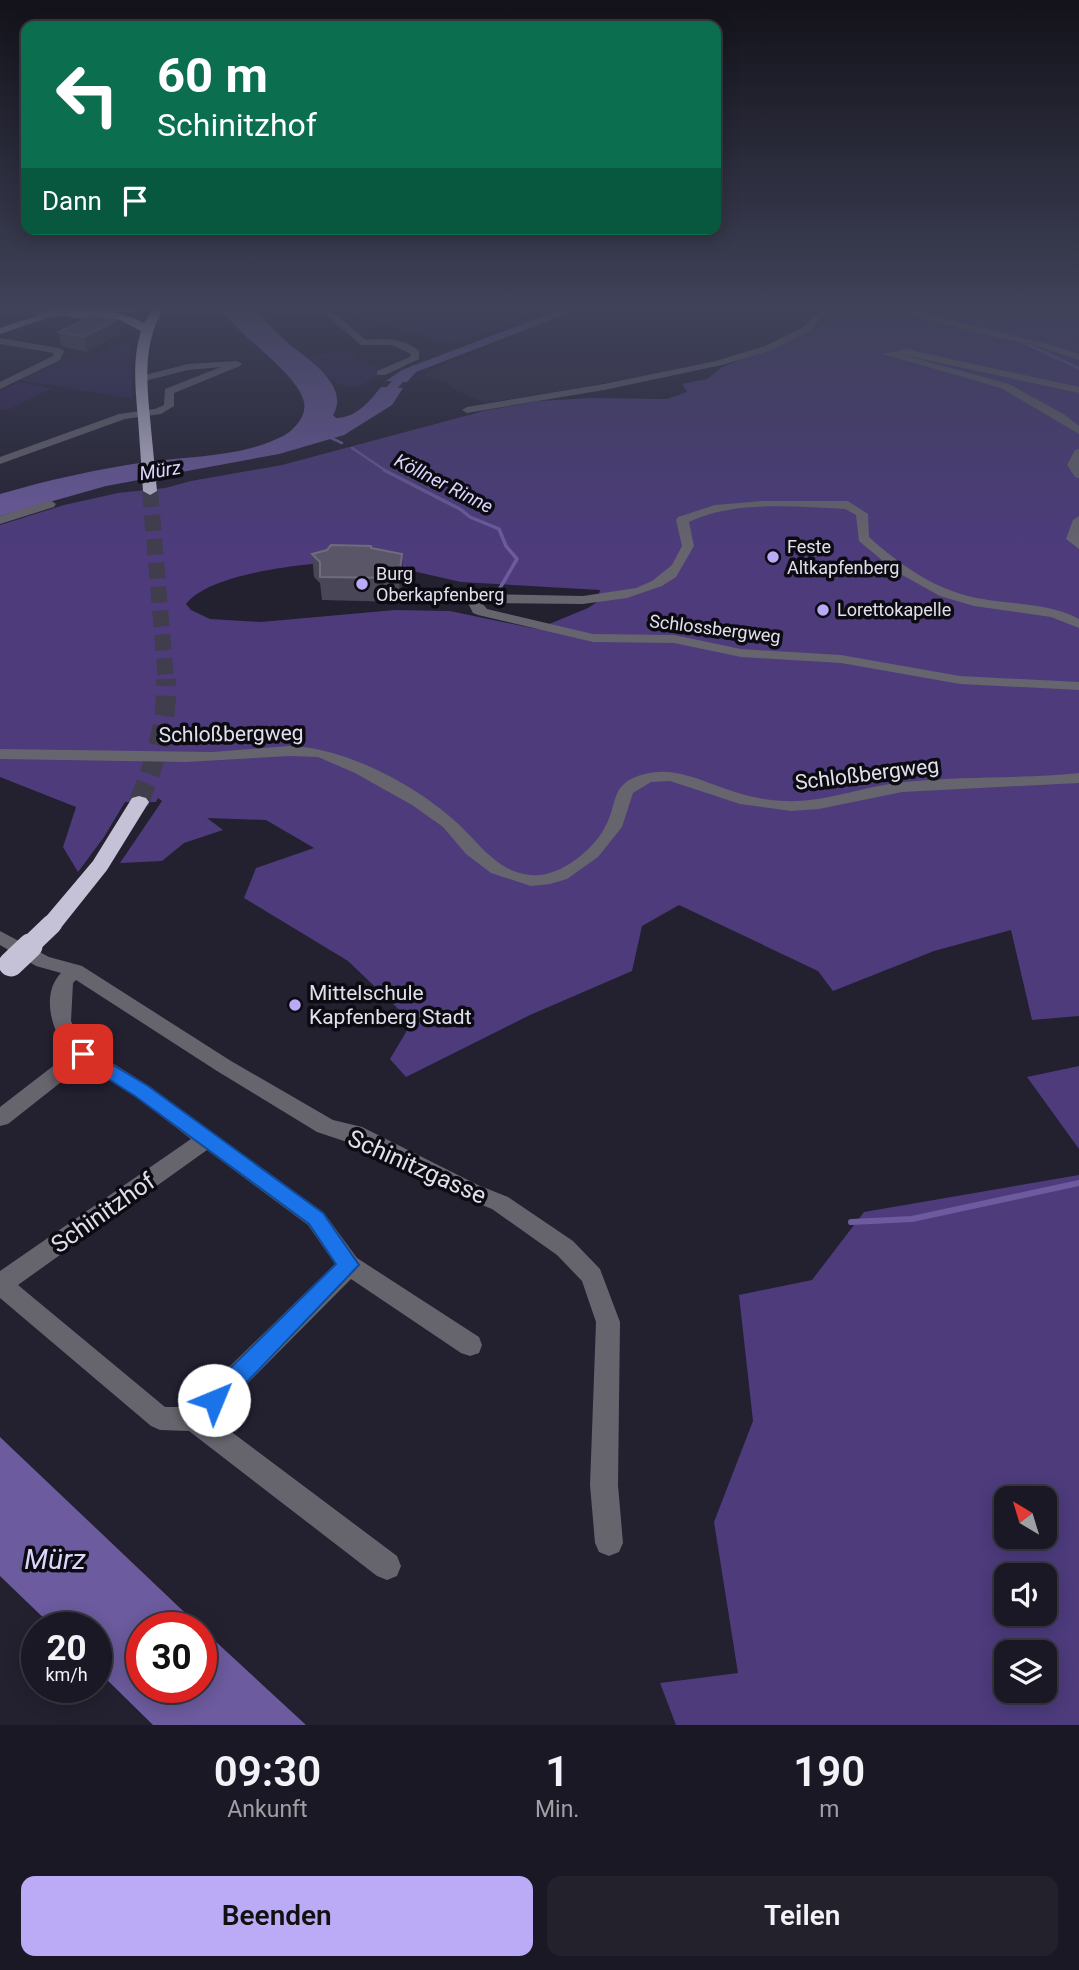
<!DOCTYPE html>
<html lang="de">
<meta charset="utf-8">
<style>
body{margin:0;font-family:Roboto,sans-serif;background:#23212c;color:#f1f3f6;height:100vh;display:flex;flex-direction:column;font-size:26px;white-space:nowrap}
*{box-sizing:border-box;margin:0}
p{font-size:23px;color:#9fa0a6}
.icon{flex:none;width:38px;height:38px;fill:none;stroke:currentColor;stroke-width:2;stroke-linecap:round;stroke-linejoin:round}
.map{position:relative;height:1725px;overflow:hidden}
.drawer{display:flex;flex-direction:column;background:#1a1824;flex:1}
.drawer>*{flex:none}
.guide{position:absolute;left:21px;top:21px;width:700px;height:214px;border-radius:14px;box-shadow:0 4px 18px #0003,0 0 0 2px #383741;background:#0b6e4f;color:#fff;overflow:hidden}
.needle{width:46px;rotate:322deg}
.fabs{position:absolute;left:994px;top:1486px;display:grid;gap:14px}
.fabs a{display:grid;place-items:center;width:63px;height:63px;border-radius:14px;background:#1a1824;box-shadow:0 4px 18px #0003,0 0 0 2px #383741;font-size:35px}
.speed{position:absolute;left:21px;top:1612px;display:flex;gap:14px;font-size:35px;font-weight:700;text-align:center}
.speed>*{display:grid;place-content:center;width:91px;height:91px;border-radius:50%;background:#1a1824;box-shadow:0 4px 18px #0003,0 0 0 2px #383741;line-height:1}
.speed small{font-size:18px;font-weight:400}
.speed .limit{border:10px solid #d22;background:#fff;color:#111}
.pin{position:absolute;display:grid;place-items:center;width:60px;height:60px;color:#fff;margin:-30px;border-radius:14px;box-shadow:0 4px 10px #0006}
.me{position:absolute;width:77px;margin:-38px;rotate:45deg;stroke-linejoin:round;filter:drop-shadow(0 0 5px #0008)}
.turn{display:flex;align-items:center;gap:24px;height:147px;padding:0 21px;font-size:32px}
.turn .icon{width:91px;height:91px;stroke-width:2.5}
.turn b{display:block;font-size:49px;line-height:60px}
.then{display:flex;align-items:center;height:66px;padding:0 21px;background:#0003;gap:14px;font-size:26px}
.eta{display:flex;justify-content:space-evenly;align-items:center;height:119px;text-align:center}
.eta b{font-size:42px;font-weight:600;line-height:49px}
.cta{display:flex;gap:14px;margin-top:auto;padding:14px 21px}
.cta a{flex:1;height:80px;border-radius:14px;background:#bbaaf6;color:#111;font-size:28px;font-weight:600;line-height:80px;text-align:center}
.cta a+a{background:#23212c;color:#f1f3f6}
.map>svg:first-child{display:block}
</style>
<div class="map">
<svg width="1079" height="1725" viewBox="0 0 1079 1725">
<rect width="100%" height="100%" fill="#232030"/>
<path fill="#2d283e" d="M598,307H824L793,331L749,353L711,364L560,391L486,403L451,388L449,383L424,376L429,371Z"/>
<path fill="#2f244e" d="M325,307H531L544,310L454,344L360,317L337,320Z
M121,343H130L132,398L17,380L62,357L88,360Z
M342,350L357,355L350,358L383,368V371C376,375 366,385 359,386C336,391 322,370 307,357Z
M19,382L52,388L7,410L0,409V391Z"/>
<path fill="#4d3b7c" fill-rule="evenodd" d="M834,307H1079V1016L1032,1020L1011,930L934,951L833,991L818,971L679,905L642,926L632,971L530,1015L406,1077L390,1059L412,1022L348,961L244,898L256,868L314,848L266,820L207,818L223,830L184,843L162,861L120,863L162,801L158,798L156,802H125L104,837L78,872L63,847L76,807L0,777V525L64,505L118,493L165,488L191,481L282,465L484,411L539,401L591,398L667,399L687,392L682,384L707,379L722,367L792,340L819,324ZM364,560L461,582L600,590L597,602L588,608L537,629L450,611L395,610L261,622L210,619L191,610L186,604C212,570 321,562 364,560Z
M1079,1066V1149L1027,1077Z
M1079,1175V1725H676L660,1683L738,1673L714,1522L753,1421L739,1295L812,1280L864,1212ZM1006,1498H1045V1536H1006ZM1006,1575H1045V1614H1006ZM1006,1652H1045V1690H1006Z"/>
<path fill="#6c5b9e" d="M219,307H253C264,319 275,332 288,343C306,358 351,385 333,415L336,418C356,418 370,401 381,387L403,388L392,405L344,435L279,454L106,486L0,516V494C48,480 97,469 147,462C190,456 243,457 283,436C294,430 307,416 304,402C297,372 238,336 219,307Z
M567,307H585L416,372L407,382L386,381L402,370Z
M0,1437L201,1628H142V1687H201V1628L306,1725H153L96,1669V1628L53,1627L0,1576Z"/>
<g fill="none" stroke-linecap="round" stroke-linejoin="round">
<path stroke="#6c5b9e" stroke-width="2.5" d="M881,307L1022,342L1079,368
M329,437L342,443
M352,448L386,471"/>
<path stroke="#6c5b9e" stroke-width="3.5" d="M384,470L460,509L470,517L499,529L506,546L517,559L500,588"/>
<path stroke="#6c5b9e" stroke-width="6" d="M851,1222L912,1219L1079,1183"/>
<path fill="#6c5b9e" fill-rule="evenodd" d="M413,365L422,367L408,377L380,406H372V402L400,373Z"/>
<path stroke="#403d4c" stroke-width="16" stroke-dasharray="16 8" stroke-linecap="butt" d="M150,491L166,680"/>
<path stroke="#403d4c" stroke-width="20" stroke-dasharray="20 10" stroke-linecap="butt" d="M139,802C155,762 168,722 166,679"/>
<path fill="#66646d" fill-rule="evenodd" d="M19,307H32L51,315L46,318Z
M317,307H327L366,340C385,338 404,338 419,351V359L385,375H377V371L410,357L411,354L392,345H361Z
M824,307H833L810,331L772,350L722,365L604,390L467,413L462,410L467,407L604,384L716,361L765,346L803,327Z
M891,307C917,307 943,318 969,325C1006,334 1043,342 1079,354V360L1026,342L967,330Z
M0,338L59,348L64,351L60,360L0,389V382L53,356L54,353L0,344Z
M905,349L1079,387V393L903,355L1009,384L1065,415L1079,426V434L1001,388L883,354Z
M237,361L242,364L240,366L174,393V406L161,414L125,419L0,464V457L119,414L155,409L164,405L165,389L221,367L188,370L141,382L137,381V377L188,364Z
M1079,449V478L1075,477L1067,465L1075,450Z
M50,500L56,504L54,507L0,524V516Z
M762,501H848L868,514L869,537C901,566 940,593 983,599C1015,605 1049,603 1079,619V628L1051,617L974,606L940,596L895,571L859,541L856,515L845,509C795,507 735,500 689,522L694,546L676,577L662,586L627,598L583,604L482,603L487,609L593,634L674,635L741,649L841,655L960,676L1079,682V690L960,684L841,663L741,657L674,643L593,642L478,615L473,613L467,601L487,594L583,596L636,588L652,581L672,565L682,546L676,520L678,517L715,505Z
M1079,516V549L1066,539L1073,520Z
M289,746C344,747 414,784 455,821C479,842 496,872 531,875C558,878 591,852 604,829C619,804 608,783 645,774C676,766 703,782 732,791C749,797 766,800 784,801C825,803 864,786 904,782C962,776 1021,779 1079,773V783L902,792L819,809L791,811L740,804L670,781L651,782L633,793L622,827L598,857L567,879L550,884L531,886L491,873L466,854L443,827L412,805L355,773L318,757L289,756L186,762L0,759V749L213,752Z
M0,931L49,957L82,966L231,1061L333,1120L362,1127L478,1185L508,1197L573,1241L600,1269L620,1322L618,1485L623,1543L619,1552L609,1556L599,1552L595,1543L590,1485L596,1322L582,1281L557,1255L492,1209L462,1197L371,1150L317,1132L217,1071L76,980L73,983L71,1021L76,1033L90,1049L149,1086L324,1213L357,1258L479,1337L482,1345L479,1353L470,1356L461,1353L351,1279L213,1418L397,1556L401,1566L397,1576L387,1580L377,1576L189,1431L160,1430L151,1426L0,1298V1271L191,1139L135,1096L84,1064L8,1124L0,1126V1107L70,1053C52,1034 40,994 61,973L36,966L0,945ZM207,1150L308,1225L335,1264L188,1407H165L18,1285Z"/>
<path fill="#aaa7b9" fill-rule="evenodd" d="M91,307H152L148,310L50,317L0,334V328L57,309Z"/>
<path fill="#c5c1d7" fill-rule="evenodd" d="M154,307H164C145,340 146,370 149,408L143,412L137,408C135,382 133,357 141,331L118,319L73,318L68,315C84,304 128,313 144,323Z
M144,414L150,418L157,491L150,495L143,491L138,418Z
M139,796L146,798L149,802L107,870L60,929H44L41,924L44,919L93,861L132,798Z"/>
<path stroke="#c5c1d7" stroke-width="12" d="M143,408L144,418"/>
<path stroke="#c5c1d7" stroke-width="20" d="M28,947L52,924"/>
<path stroke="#c5c1d7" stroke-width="25" d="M11,964L30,946"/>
</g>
<path fill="#494657" d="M59,332L120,333L87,352L61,346Z
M372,548L403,577L400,602L322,600L320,583L314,577L312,554Z"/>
<path fill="#333041" d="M117,320L120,333L87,352L84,337Z
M402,554L403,577L400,602L399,578Z"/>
<path fill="#5a5667" stroke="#6f6c7c" stroke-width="2" d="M91,316L117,320L84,337L59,332Z
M331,545L371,546V548L402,554L399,578L320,577V562L312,554L327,550Z"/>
<linearGradient id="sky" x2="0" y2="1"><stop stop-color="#13121a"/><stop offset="0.56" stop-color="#3f4259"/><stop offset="1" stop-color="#3f4259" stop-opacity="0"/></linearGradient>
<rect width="1079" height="549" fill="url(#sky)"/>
<path fill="#1a73e8" stroke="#114b97" stroke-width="2" d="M83,1047L148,1086L323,1213L359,1265L222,1408L214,1411L205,1408L202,1400L205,1393L336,1264L309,1224L135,1096L77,1059L74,1054L77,1049Z"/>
<g fill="#bbaaf6" stroke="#0c0b12" stroke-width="2.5">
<circle cx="773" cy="557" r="7"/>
<circle cx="362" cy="584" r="7"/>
<circle cx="823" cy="610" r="7"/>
<circle cx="295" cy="1005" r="7"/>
</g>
<g text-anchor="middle" stroke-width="7" stroke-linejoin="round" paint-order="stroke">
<g font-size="18" fill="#e1dfeb" stroke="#0c0b12" text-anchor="start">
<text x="787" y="553">Feste<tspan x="787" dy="21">Altkapfenberg</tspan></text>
<text x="376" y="580">Burg<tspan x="376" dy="21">Oberkapfenberg</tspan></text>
<text x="837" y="616">Lorettokapelle</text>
</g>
<g font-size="18" fill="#e1dfeb" stroke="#0c0b12">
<text transform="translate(715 629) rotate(7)" y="6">Schlossbergweg</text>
</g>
<g font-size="19" font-style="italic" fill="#dcd5fc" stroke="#0c0b12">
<text transform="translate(160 470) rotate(-9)" y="7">Mürz</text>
<text transform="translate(444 483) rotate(27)" y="7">Köllner Rinne</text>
</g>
<g font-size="21" fill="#e1dfeb" stroke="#0c0b12">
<text transform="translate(231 734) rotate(-1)" y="7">Schloßbergweg</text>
<text transform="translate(867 774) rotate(-7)" y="7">Schloßbergweg</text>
</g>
<g font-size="21" fill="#e1dfeb" stroke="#0c0b12" text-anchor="start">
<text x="309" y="1000">Mittelschule<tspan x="309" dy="24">Kapfenberg Stadt</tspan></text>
</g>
<g font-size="24" fill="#e1dfeb" stroke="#0c0b12">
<text transform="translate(417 1167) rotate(24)" y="8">Schinitzgasse</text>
<text transform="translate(103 1213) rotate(-35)" y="8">Schinitzhof</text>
</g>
<g font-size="28" font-style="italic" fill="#dcd5fc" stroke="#0c0b12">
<text x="55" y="1569">Mürz</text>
</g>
</g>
</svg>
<div class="fabs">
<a><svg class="needle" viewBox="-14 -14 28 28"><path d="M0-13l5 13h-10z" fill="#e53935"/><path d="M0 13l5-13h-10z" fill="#9fa0a6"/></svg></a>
<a><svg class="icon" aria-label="sound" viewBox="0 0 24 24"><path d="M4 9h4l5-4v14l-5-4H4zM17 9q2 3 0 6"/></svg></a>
<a><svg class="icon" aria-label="layers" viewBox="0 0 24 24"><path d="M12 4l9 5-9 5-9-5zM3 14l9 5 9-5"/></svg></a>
</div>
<div class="speed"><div>20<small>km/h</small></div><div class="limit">30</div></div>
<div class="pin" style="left:83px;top:1054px;background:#d93025"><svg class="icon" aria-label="arrive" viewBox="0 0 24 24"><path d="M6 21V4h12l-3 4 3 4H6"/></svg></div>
<svg class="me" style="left:214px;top:1400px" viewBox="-20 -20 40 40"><circle r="19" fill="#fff"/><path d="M0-13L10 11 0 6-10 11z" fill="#1a73e8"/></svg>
<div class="guide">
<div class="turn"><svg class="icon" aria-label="left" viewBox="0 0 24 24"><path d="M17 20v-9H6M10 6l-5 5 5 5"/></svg><div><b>60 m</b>Schinitzhof</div></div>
<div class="then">Dann<svg class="icon" aria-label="arrive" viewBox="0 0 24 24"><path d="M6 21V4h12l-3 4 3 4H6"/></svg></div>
</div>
</div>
<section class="drawer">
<div class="eta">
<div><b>09:30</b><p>Ankunft</p></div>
<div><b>1</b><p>Min.</p></div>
<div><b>190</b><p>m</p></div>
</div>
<div class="cta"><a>Beenden</a><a>Teilen</a></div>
</section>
